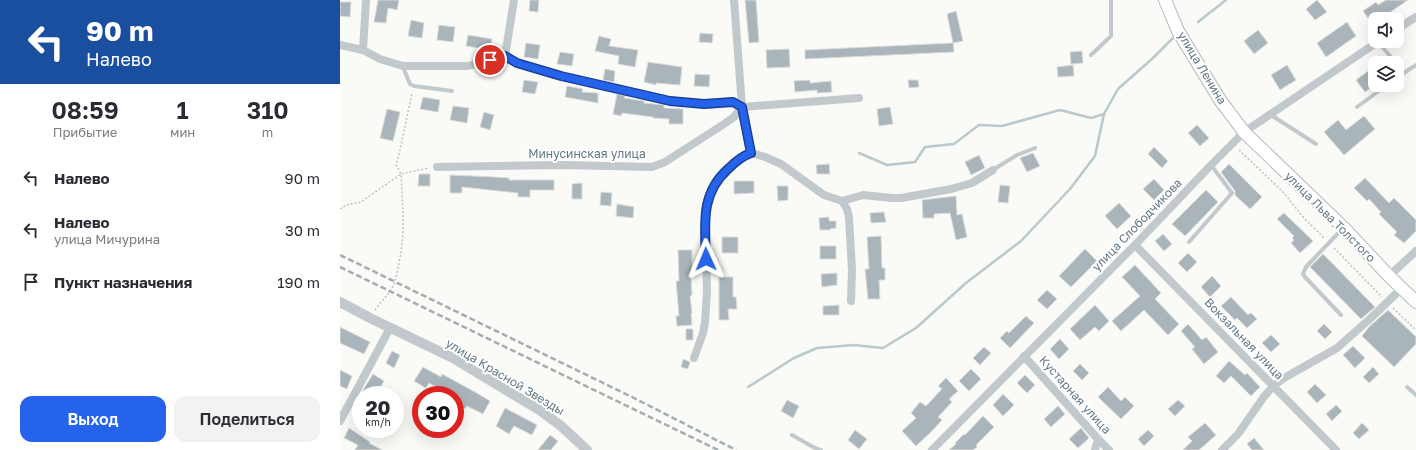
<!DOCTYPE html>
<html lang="ru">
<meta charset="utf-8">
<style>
body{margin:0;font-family:"Golos Text",sans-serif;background:#f2f2f3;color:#2b2b33;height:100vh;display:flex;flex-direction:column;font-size:15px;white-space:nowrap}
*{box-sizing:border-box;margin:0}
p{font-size:13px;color:#7c7c81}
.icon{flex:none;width:22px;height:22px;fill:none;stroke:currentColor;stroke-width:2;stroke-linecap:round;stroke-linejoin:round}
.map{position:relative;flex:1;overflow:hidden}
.drawer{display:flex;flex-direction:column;background:#fff;width:340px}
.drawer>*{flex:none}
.banner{background:#1a4fa0;color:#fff;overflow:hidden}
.buttons{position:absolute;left:1028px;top:12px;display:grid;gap:8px}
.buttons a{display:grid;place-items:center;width:36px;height:36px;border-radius:8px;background:#fff;box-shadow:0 4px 16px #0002;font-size:20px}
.speed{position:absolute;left:12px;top:386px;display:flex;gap:8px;font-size:20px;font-weight:700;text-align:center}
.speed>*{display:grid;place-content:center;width:52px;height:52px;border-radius:50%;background:#fff;box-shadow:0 4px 16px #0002;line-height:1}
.speed small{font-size:10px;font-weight:400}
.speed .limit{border:6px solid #d22;background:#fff;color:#111}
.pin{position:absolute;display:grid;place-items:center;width:34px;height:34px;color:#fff;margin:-17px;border:2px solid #fff;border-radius:50%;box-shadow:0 1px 4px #0007}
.me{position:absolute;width:44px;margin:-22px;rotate:359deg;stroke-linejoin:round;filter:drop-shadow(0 0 3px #0008)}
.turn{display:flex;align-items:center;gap:14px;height:84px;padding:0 20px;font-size:18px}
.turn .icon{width:52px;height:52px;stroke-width:2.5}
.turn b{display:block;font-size:28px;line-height:34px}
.eta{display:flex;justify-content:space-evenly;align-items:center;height:68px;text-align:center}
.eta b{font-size:24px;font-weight:600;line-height:28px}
.action{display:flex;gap:8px;margin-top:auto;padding:8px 20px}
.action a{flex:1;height:46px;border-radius:12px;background:#2563eb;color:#fff;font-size:16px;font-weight:600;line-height:46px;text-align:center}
.action a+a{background:#f2f2f3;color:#2b2b33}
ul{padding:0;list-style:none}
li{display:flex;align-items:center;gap:12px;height:52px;padding:0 20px}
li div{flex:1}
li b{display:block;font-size:15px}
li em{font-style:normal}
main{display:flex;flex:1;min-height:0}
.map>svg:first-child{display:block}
</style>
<main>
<section class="drawer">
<div class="banner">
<div class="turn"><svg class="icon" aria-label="left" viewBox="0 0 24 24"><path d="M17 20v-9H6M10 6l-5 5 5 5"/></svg><div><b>90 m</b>Налево</div></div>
</div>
<div class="eta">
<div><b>08:59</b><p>Прибытие</p></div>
<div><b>1</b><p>мин</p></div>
<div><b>310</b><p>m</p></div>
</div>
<ul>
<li><svg class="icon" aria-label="left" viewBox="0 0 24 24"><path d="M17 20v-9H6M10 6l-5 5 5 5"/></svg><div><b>Налево</b></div><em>90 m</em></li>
<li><svg class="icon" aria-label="left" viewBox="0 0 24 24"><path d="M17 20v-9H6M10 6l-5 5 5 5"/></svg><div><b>Налево</b><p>улица Мичурина</p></div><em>30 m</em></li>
<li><svg class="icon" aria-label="arrive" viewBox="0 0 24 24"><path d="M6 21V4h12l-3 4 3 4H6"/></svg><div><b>Пункт назначения</b></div><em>190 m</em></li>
</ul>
<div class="action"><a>Выход</a><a>Поделиться</a></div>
</section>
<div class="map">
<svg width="1076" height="450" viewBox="0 0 1076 450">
<rect width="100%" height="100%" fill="#fafaf7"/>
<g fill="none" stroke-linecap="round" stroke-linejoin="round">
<path stroke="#b9c9cc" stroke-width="2.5" d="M858,22L886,0
M519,153L547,165L575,162L585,147L614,144L639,125L662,126L720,110L751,118L764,114
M408,387L454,358L477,348L514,345L543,348L576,328L626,283L681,241L730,189L755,156L764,114L778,89L813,58L833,38"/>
</g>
<path fill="#a9b5ba" stroke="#dcdcd9" d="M38,0H59L57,10L48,8L46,23L34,22Z
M190,0H199L198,12L189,11Z
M405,0H416L419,42L409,43Z
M977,0L987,12L975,20L966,9Z
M1046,0H1068L1040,19H1035V28L1023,11L1036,2L1038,5Z
M0,2H11L10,17L0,16Z
M616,11L623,41L613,43L607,14Z
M71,20L84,23L82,38L68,36Z
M1007,22L1016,36L986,57L977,43Z
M99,25L115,27L113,42L97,40Z
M918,30L928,43L914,54L904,41Z
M360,33L373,34L372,43L359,42Z
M128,35L152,39L150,50L126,46Z
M259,36L271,39L269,46L298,50L295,67L278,64L279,56L255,51Z
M186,43L200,45L198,59L184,57Z
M613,43L614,52L465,59V50Z
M449,49L450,67L427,68L426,50Z
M742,51L743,63L731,64L730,52Z
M220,52L234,54L232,66L217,64Z
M308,62L342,67L340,85L316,83V85L304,82Z
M733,65L734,76L718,77L717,67Z
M947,65L956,80L940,90L931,75Z
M1035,66V85L1025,92L1016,80Z
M265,69L275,71L274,82L263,80Z
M355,74L370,75L369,87L354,86Z
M184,80L198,82L195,94L182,92Z
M470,80V83L491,81L492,92L477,93V90L455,92L454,81Z
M568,80H578L579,87L569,88Z
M227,86L243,89L242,92L258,93V103L225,97Z
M277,94L285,96L284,98L304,101V103L324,105V108L343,109V124H329V119L313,118V117L282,113L281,116L273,114Z
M83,97L100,100L98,112L80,109Z
M113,106L129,108L127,123L110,120Z
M550,107L553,124L539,126L537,109Z
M47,109L60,112L53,141L40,138Z
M144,112L154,115L150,130L140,127Z
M1024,116L1035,129L1004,155L984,132L998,120L1006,130Z
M857,125L869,138L860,146L848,133Z
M814,147L828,161L822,168L808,154Z
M693,153L700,166L687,172L680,158Z
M639,155L645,168L631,175L625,162Z
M489,164L490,174H477L476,165Z
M889,164L922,197L910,209L895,195V191L881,172Z
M79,174H90V186H78Z
M110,175L155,177L169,178V180H214V190H190V197H178V193L122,187V193H110Z
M1025,178L1049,203L1054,198L1076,220V231L1064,243L1054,235L1057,232L1039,214L1041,212L1029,199L1027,201L1014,188Z
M814,179L824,190L814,200L803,189Z
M394,181H414V193L394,194Z
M242,183V199H232V184Z
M660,185L670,186L668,203L658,202Z
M437,186H448V200L438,201Z
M866,190L878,202L845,236L832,224Z
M261,192L272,193L271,206L260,205Z
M616,196L617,215L622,214L627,237L616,240L610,213L594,214V218H583L582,200Z
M779,203L791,216L777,229L765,216Z
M277,204L294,207L293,218L276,216Z
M544,212L546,222L531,223L530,213Z
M944,213L973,241L960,253L951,243L954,240L952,238L954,236L937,219Z
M489,217V221H496V228L490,229V230H480L479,218Z
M823,234L832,244L824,251L815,241Z
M541,236L542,268H545V280H539L540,299H528L525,269H529L527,237Z
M382,237H398V253H382Z
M480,246H496V259H480Z
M745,249L757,261L731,287L719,276Z
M338,250H352V277H351L352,295L350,296L352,313L351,314L352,325L337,326L336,316H339L336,281H339Z
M848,253L857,262L847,272L838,263Z
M983,254L1035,307L1021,319L970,267Z
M795,265L821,293L815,299L839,324L828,335L804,310L781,331L772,321L800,296L782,277Z
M497,273V285L482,287L481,274Z
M872,276L881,286L870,297L861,287Z
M379,277H393V297H396L397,309H388L389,320H379Z
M707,290L717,299L707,309L697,300Z
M891,297L908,315L911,313L917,319L907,328L897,318L895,320L881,306Z
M499,305V315H483V306Z
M755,305L769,321L759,331L755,327L740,340L730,329Z
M1048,310L1076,337V344L1054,367L1022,336L1029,327Z
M686,316L694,323L670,348L660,338L667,331L669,333Z
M848,324L862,340L866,337L878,352L864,364L852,349L855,347L841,331Z
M984,324L992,332L985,339L977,331Z
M0,327L30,342L24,354L0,343Z
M346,329H353V340H346Z
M931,335L940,344L931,352L922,343Z
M720,339L729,349L719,359L710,349Z
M1013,346L1025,358L1015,368L1003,355Z
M644,347L651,353L640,365L633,358Z
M52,351L60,355L54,368L46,363Z
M343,359L350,362L348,369L341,367Z
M889,361L905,375L907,373L920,387L911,396L891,376L884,383L876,376Z
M740,364L749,373L742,380L733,371Z
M83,367L101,377L102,374L135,392L150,401L143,414L127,406L125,409L115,403V395H111L89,383L86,388L74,381Z
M1033,367L1039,374L1029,383L1023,377Z
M631,369L641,379L629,391L619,381Z
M0,370L12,376L7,389L0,386Z
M33,374L44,381L39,390L34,387L29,395H20Z
M685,375L695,385L687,393L677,383Z
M606,378L618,391L609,399L612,402L598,417L602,420L592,431L576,446L562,431L576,418L571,413L580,402L586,406L602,389L598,386Z
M975,384L986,395L977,403L967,392Z
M768,387L781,401L785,397L794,406L781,419L758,397Z
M663,394L674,405L663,416L653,405Z
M447,400L459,406L453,418L441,411Z
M838,400L845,406L835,416L828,409Z
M996,405L1002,411L992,421L986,414Z
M718,406L725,414L711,427L704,419Z
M165,408L197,425L192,435L174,426L169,434L156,426Z
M643,416L654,427L636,445L637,447L633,450H609L616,444L615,443L624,434L625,435Z
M865,423L876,435L859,450H843L852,441L848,437Z
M1022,423L1029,430L1019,439L1013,433Z
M9,428L30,442L29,443L42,450H15L18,445L4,438Z
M741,428L749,438L738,448L729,439Z
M515,430L527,439L519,449L508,440Z
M808,430L814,436L804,446L798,439Z
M210,435L218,441L211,450H198Z
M914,438L924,450H912L907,444Z"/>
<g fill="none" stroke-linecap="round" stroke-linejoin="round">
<g stroke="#b5bdc1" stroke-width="14">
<path id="secondary" d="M825,0L838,31L880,100L904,132L1004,228L1049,276L1076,302"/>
</g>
<path stroke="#bdc1c4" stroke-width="1.5" stroke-dasharray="2 2" stroke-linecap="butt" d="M899,150L944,193L964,218L984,238
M0,209L6,205L21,202L61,174L89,168
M994,248L1042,297
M1053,308L1076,330
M35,310L41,302L50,292L55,282L61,253L63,233V211L61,174L56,165L60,150L72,93"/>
<path stroke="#c2c9cc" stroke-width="4" d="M1038,42L1056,63
M751,55L771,36V0
M1057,65L1064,73L1057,78
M63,67L70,84L74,86L112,91
M1064,73L1076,65
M1017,107L1047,85
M931,115L976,144
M656,168L677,155L695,148
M849,242L892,193L871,165
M1001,315L965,277L963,274L966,267L1003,228
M1067,387L1076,395
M452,435L473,447L481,450"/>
<path stroke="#c2c9cc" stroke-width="8" d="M394,0L402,107L411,153
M1057,29L1076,17
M0,45L23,50L40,59L63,66H128L165,56L177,63L221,76L330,101L364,104L393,101L402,107L519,98
M23,50L26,0
M165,56L174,0
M97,167L223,165L312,167L325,162L384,124L394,117L402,107
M502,201L507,209L509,217L512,270L511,301
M795,245L996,450
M1049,276L1076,251
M684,356L758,439L769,450
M354,358L363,333L365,322L367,291L365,211L368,197L375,182L383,173L400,158L411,153L425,157L441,164L484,195L502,201L523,195L552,198H561L611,189L632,183L653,170
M0,421L50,328
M592,450L795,245L871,165L904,132L1039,41
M755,450L758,439
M882,450L898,434L923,398L933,386L944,378L997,348L1032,317L1062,288"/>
<path stroke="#c2c9cc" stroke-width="10" d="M0,302L30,318L113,358L201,411L221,426L247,450"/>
<use href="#secondary" stroke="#fff" stroke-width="12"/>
<path stroke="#a3adb2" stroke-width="2.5" stroke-dasharray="6 3" stroke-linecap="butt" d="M0,255L292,397L396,450
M0,267L378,450"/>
</g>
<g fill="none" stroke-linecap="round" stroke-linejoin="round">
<g stroke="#184099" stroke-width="10">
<path id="route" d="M150,60L165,56L177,63L221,76L330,101L364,104L393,102L402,107L411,153C402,156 395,162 388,169C360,194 365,225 366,259"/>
</g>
<use href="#route" stroke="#2563eb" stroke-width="7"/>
</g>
<g text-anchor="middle" stroke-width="4" stroke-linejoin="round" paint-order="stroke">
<g font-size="12" fill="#627985" stroke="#fff">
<text transform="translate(862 68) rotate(59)" y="4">улица Ленина</text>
<text x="247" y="158">Минусинская улица</text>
<text transform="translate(990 217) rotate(45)" y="4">улица Льва Толстого</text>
<text transform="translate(797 225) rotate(-46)" y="4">улица Слободчикова</text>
<text transform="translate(904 339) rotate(46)" y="4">Вокзальная улица</text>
<text transform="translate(165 377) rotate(31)" y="4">улица Красной Звезды</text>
<text transform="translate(735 395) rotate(48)" y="4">Кустарная улица</text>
</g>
</g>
</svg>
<div class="buttons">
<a><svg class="icon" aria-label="sound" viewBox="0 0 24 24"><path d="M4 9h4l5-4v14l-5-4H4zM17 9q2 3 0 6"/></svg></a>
<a><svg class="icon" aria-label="layers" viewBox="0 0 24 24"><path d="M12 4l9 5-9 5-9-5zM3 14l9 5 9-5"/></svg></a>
</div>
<div class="speed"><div>20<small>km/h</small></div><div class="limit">30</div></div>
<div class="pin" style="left:150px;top:60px;background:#d93025"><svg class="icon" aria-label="arrive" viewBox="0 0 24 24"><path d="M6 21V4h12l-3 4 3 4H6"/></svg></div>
<svg class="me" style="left:366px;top:259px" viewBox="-20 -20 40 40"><path d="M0-17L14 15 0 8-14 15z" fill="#2563eb" stroke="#fff" stroke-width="4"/></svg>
</div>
</main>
